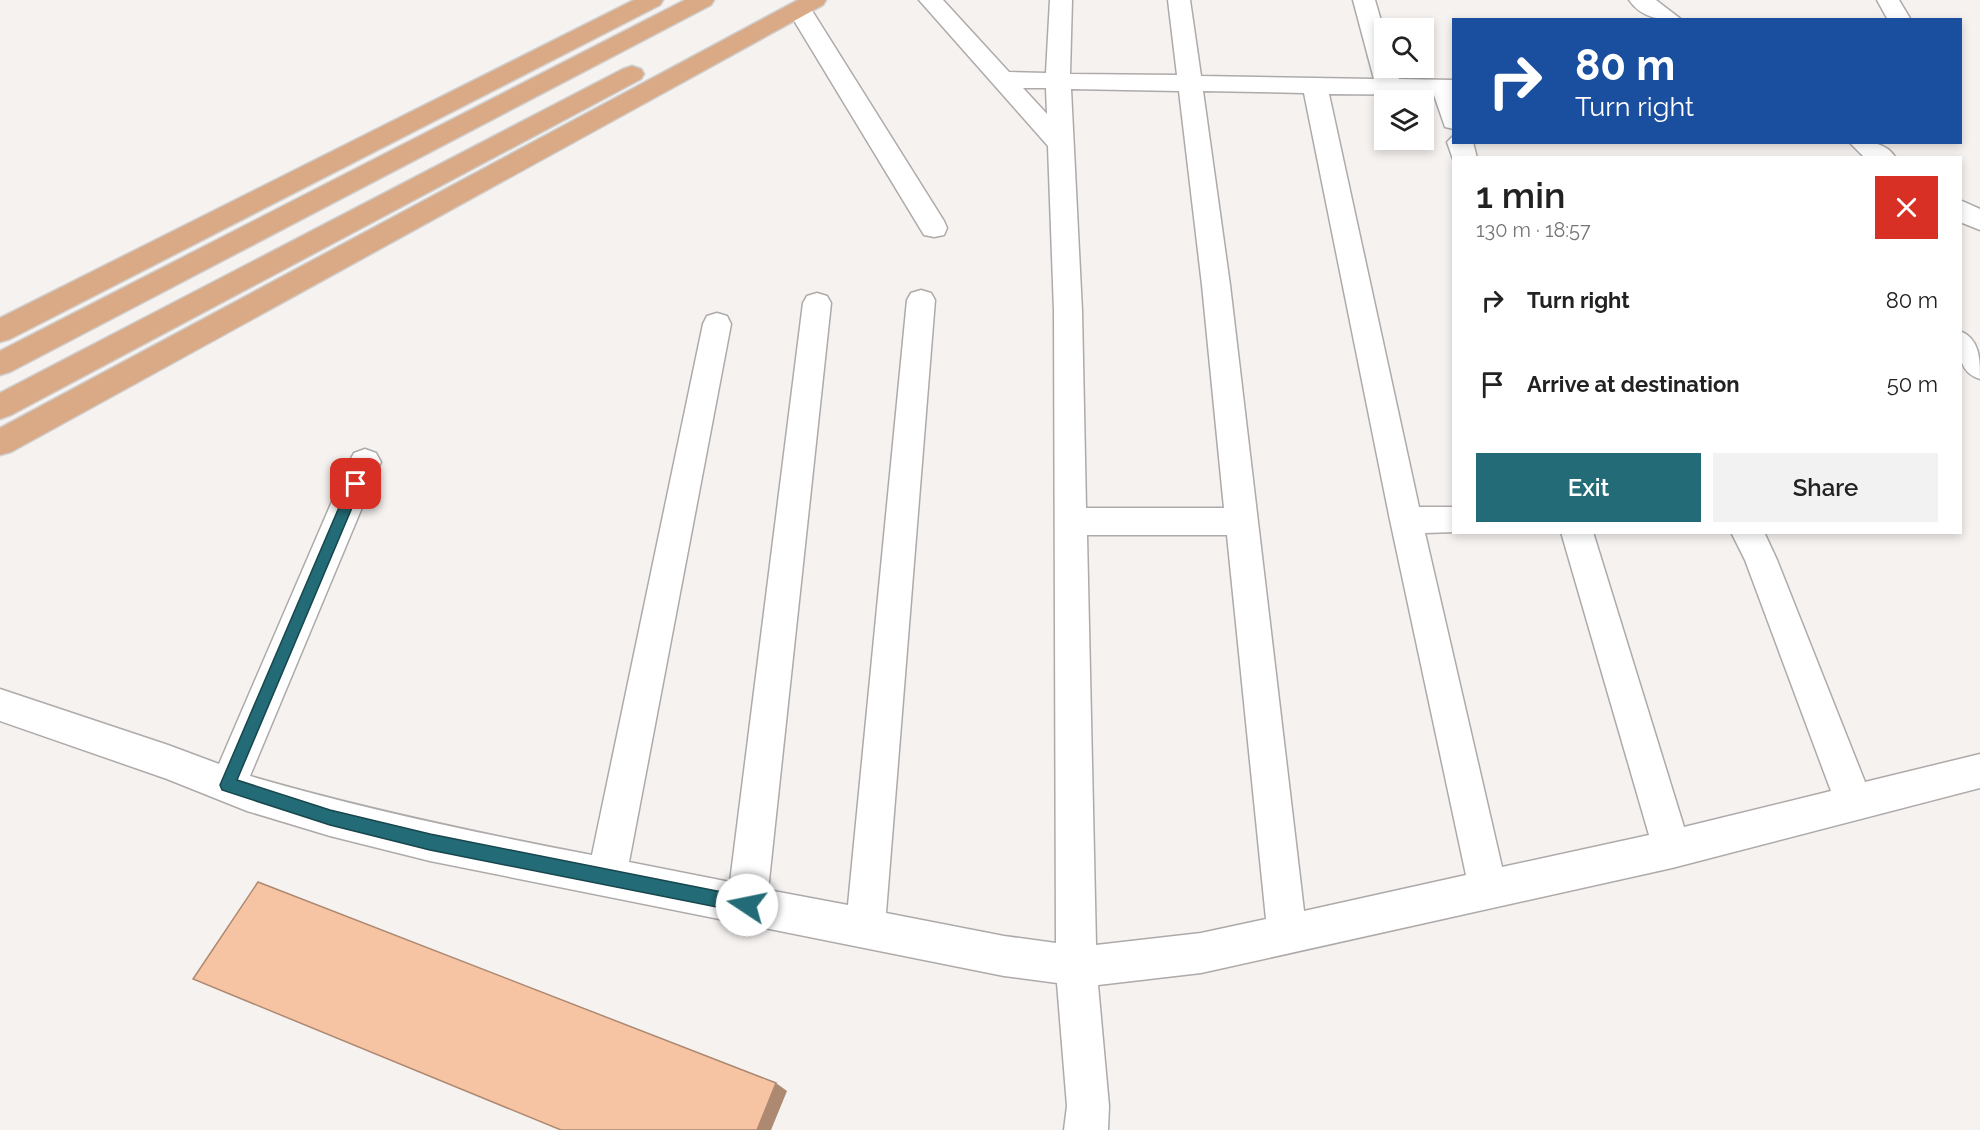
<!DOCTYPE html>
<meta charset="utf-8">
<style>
body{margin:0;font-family:Raleway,sans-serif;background:#f2f2f2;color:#222;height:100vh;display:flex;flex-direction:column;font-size:22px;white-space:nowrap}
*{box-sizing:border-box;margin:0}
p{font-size:20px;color:#767676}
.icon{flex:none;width:33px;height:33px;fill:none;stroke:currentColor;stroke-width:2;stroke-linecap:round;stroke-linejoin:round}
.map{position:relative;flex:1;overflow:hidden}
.panel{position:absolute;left:1452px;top:156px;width:510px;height:378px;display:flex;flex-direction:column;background:#fff;border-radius:0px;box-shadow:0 3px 9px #0003}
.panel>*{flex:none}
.top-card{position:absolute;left:1452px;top:18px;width:510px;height:126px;border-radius:0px;box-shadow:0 3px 9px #0003;background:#1a4fa0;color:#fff;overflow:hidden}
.fabs{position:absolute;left:1374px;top:18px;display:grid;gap:12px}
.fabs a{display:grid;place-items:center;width:60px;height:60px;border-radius:0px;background:#fff;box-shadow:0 3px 9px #0003;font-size:30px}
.pin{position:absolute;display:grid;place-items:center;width:51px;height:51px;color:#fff;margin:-26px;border-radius:12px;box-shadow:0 3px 9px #0006}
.me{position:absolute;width:66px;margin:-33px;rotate:281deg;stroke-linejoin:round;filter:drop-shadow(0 0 4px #0008)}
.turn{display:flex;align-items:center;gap:21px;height:126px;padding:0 24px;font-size:27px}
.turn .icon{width:78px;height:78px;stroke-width:2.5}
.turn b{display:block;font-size:42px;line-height:51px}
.round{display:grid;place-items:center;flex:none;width:63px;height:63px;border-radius:0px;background:#f2f2f2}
.overview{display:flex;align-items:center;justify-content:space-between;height:102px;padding:0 24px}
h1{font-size:36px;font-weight:600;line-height:45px}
.cta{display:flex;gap:12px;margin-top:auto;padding:12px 24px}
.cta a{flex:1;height:69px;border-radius:0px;background:#236c77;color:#fff;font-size:24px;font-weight:600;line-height:69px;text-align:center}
.cta a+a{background:#f2f2f2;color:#222}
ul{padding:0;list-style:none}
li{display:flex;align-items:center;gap:18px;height:84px;padding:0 24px}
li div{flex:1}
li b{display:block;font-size:22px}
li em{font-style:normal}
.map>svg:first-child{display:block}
</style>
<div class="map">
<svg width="1980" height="1130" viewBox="0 0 1980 1130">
<rect width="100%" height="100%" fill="#f5f2f0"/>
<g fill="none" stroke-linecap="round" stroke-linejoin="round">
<g stroke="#aeaaa9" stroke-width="3">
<path id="minor" d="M919,0H943L1009,72L1046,73L1050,0H1072L1070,74L1177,75L1168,0H1190L1201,76L1374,79L1353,0H1375L1384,31V68H1395L1399,79L1454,80V129L1445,127L1434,95L1329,94L1419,507H1454V532H1457L1425,533L1502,867L1649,835L1561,532H1593L1684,827L1831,791L1745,560L1731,532H1764L1777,560L1865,782L1980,754V788L1672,868L1201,973L1098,985L1109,1106L1108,1130H1064L1067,1106L1057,983L1004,976L430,861L330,836L247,811L167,779L0,721V689L168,745L219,764L349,462L354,453L365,449L376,453L381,462L250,776C363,809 477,833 592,855L703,324L707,316L717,313L727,316L731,324L629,862L730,882L803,303L807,296L817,293L827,296L831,303L768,890L848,905L907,300L911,293L921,290L931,293L935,300L886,913L1004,936L1056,943L1054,311L1048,146ZM1023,88H1046L1047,114ZM1071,89L1179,91L1202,285L1224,508H1086L1082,311ZM1203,91L1304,93L1390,520L1466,875L1304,911L1230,285ZM1087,535H1227L1266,919L1201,933L1096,945Z
M1629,0H1656L1682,20C1662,20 1642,19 1629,0Z
M1877,0H1899L1911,20H1888Z
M799,2L807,4L811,9L944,221L947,228L944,235L934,237L924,235L787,9L791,4Z
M1454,135V142H1473L1477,158H1454V162L1447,142Z
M1849,142C1867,142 1884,140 1896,158H1865Z
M1960,200L1980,209V230L1960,222Z
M1960,331C1980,339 1980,359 1980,379C1957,372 1960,352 1960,331Z"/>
</g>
<g stroke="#cfcfcf" stroke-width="3">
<path id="major" d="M634,0H663L660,5L10,339L0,342V318Z
M685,0H714L711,5L10,372L0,375V351Z
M798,0H826L823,5L11,452L0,455V428Z
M632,66L641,69L644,74L641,79L11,415L0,419V393L623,69Z"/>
</g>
<use href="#minor" fill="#fff" fill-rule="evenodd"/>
<use href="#major" fill="#daa985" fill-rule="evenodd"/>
</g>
<path fill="#ad8972" d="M776,1083L787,1091L771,1130H757Z"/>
<path fill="#f7c4a3" stroke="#ad8972" stroke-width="1.5" d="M258,882L776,1083L757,1130H561L193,979Z"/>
<path fill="#236c77" stroke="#17464d" stroke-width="1.5" d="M356,479L362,484L237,780L330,810L430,834L747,897L753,899L755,905L753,911L747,913L430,850L330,825L222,790L220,785L349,484Z"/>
</svg>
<div class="fabs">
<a><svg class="icon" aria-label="search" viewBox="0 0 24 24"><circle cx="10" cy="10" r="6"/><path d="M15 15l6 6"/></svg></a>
<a><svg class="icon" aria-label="layers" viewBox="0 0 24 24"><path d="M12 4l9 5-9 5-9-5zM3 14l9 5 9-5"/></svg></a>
</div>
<div class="pin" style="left:356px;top:484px;background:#d93025"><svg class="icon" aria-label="arrive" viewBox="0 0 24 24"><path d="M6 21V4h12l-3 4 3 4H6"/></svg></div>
<svg class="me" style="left:747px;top:905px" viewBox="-20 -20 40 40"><circle r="19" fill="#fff"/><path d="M0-13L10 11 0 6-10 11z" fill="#236c77"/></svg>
<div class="top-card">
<div class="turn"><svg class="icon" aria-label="right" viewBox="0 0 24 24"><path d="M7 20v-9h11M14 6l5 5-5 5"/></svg><div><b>80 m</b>Turn right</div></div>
</div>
<section class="panel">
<div class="overview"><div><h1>1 min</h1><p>130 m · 18:57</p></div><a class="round" style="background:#d93025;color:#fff"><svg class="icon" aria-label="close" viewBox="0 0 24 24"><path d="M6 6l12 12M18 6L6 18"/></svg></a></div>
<ul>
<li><svg class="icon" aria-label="right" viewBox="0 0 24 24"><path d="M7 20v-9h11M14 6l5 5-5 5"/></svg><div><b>Turn right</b></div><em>80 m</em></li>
<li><svg class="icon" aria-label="arrive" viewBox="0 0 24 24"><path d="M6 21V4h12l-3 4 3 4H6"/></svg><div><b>Arrive at destination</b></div><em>50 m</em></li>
</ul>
<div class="cta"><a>Exit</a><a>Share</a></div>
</section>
</div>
